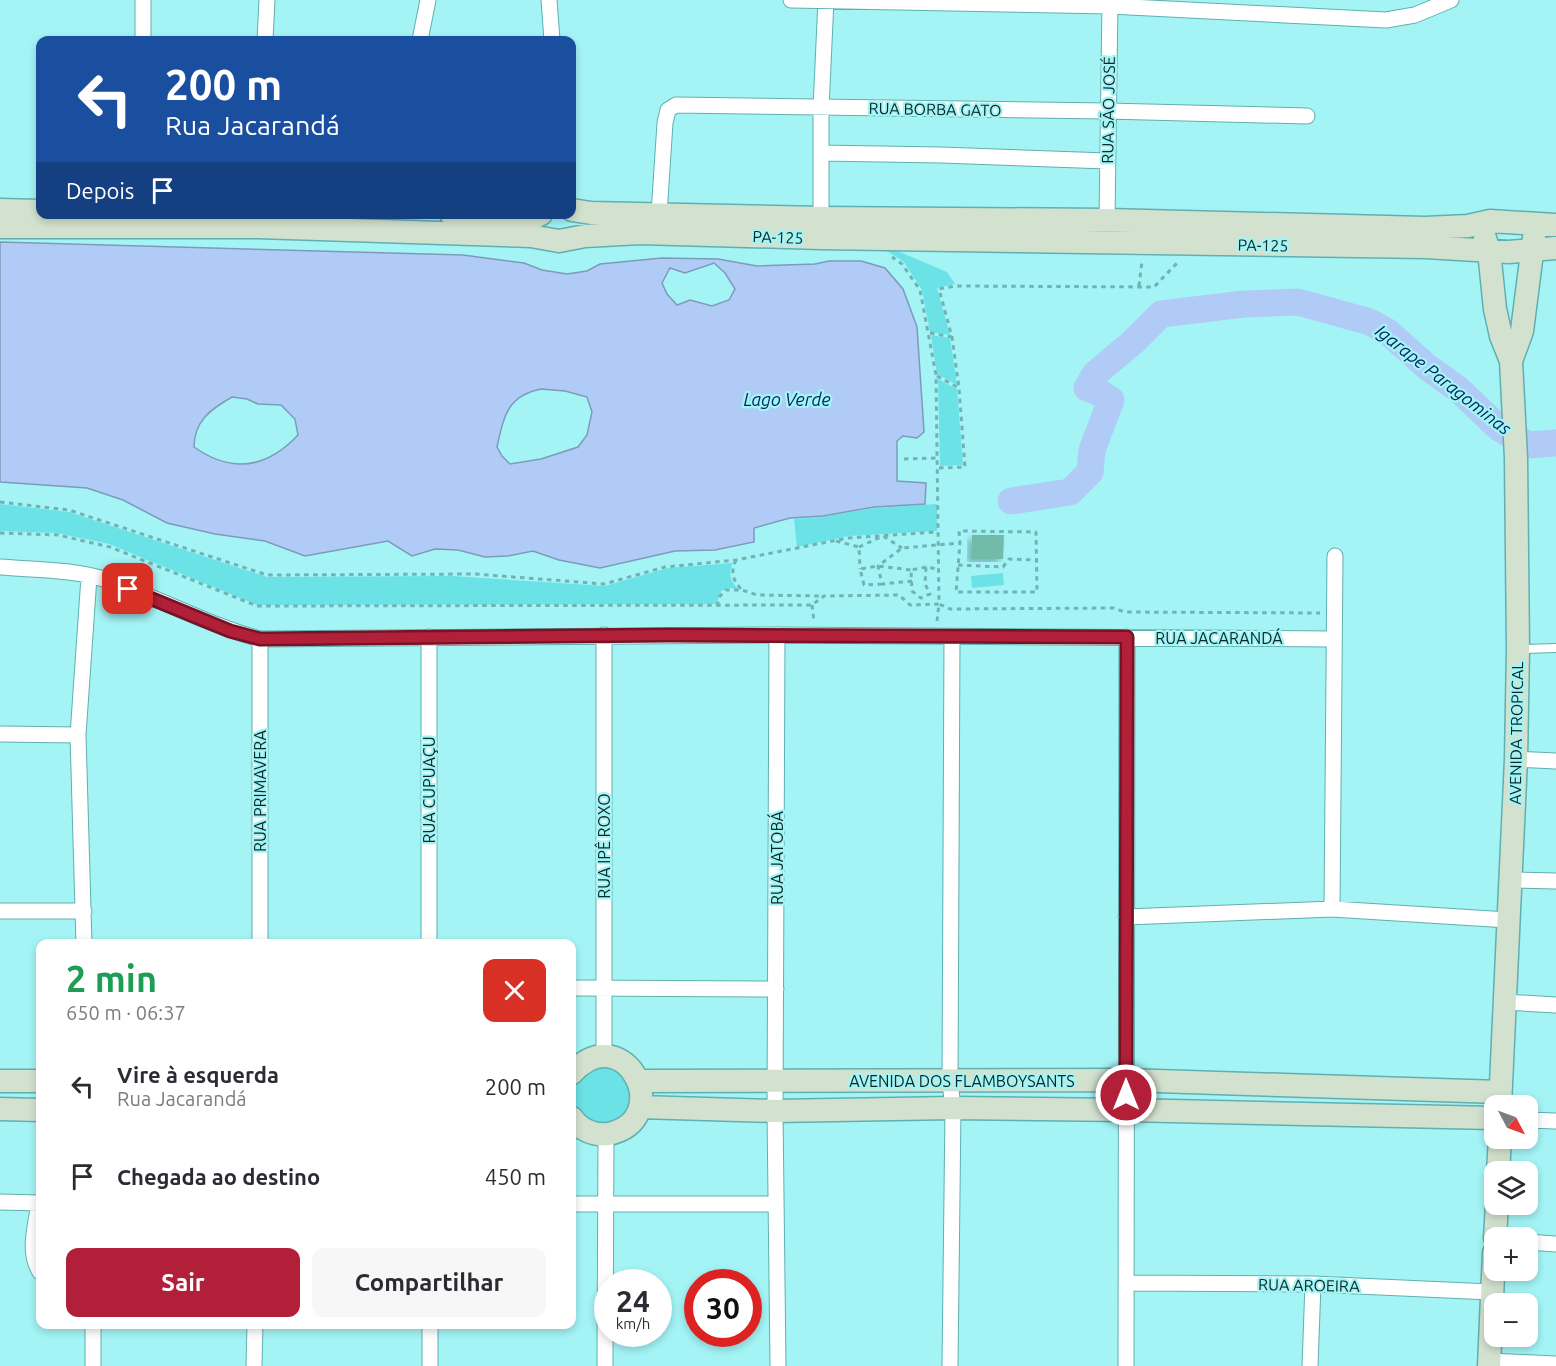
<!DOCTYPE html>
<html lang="pt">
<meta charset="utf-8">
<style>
body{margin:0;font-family:Ubuntu,sans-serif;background:#f7f7f7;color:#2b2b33;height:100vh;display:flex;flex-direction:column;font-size:22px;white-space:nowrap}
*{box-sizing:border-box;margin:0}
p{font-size:20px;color:#7c7c81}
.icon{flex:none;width:33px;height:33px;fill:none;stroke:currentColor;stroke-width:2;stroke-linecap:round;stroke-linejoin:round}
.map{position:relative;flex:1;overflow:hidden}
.drawer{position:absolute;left:36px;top:939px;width:540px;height:390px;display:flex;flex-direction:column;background:#fff;border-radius:12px;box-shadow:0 3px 9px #0003}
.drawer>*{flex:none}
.top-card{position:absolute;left:36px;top:36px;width:540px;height:183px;border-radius:12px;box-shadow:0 3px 9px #0003;background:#1a4fa0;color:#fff;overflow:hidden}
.needle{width:39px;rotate:131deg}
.buttons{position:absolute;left:1484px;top:1095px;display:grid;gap:12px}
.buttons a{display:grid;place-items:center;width:54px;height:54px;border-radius:12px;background:#fff;box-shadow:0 3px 9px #0003;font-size:30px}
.speed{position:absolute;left:594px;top:1269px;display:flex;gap:12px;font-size:30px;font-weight:700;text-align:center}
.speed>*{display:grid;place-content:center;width:78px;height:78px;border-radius:50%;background:#fff;box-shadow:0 3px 9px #0003;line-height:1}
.speed small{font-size:15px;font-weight:400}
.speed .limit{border:9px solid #d22;background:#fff;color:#111}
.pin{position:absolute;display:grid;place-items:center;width:51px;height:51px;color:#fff;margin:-26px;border-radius:12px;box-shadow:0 3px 9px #0006}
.me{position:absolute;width:66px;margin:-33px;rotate:0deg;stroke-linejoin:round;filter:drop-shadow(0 0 4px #0008)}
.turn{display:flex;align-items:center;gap:21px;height:126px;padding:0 30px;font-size:27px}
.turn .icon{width:78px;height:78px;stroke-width:2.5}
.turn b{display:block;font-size:42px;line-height:51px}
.then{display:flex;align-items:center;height:57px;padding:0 30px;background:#0003;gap:12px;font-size:22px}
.round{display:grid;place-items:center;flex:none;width:63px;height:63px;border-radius:12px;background:#f7f7f7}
.summary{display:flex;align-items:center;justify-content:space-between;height:102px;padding:0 30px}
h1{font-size:36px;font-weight:700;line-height:45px;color:#1e9e55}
.cta{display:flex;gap:12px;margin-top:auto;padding:12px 30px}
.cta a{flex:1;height:69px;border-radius:12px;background:#b21f39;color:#fff;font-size:24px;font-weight:700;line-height:69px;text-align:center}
.cta a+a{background:#f7f7f7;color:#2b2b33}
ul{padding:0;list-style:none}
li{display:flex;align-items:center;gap:18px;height:90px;padding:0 30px}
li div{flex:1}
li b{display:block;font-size:22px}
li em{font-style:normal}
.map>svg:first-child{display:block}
</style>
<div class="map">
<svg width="1556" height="1366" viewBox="0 0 1556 1366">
<defs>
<filter id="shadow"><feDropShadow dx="-4" dy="4" stdDeviation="3" flood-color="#0004"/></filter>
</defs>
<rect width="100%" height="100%" fill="#a4f4f6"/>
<path fill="#6be2e5" d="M884,249H893L947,272L955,284L937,288L950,335L930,332L922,290L904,262Z
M931,335L950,338L957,385L937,374Z
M938,379L957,389L963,465L940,466Z
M0,504L69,512L267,577L452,576L605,586L668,568L733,563C728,573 730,580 738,589L728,588L721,591L716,604L257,605L109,544L57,533L0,531Z
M937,504V531L849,536L797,547L794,519L822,517L875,508Z
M1003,573L1004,585L972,588L971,576Z
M606,1067C619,1071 631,1080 631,1096C632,1101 627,1110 625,1115L598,1126L574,1108C569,1079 580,1073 606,1067Z"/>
<path fill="#b0ccf6" stroke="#7d9bb9" stroke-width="1.5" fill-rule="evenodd" d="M0,242L463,255L524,263L542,270L567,274L587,271L600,264L662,258L718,259L757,266L815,264L829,261H861L885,268L903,289L917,327L924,432L917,438L903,436L897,441V481L926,483L925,504L874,507L823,516L790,518L754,528V542L715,550L675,551L600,568L559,560L533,551L508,556L485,557L458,550L435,549L412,556L388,541L305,556L265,541L215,534L167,523L123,500L87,488L0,482ZM714,263L725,273L735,289L729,300L712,306L690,300L677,305L667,294L662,283L670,268L685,273ZM541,389L565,391L587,397L592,412L587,435L578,447L541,459L510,464L502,456L497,447C504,416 507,396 541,389ZM232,397L247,399L258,404L281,405L295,419L298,435C266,469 231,473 194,447C194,421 211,409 232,397Z"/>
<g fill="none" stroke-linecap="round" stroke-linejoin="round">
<path stroke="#b0ccf6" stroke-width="27" d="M1011,501L1070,492L1090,472L1092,450L1111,400L1100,393L1087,388L1095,374L1133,342L1161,314L1244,304L1298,302L1370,322L1388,332L1427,367L1458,389L1499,428L1529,445L1556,443"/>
</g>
<path fill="#72bbab" filter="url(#shadow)" d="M972,535H1004L1003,559H971Z"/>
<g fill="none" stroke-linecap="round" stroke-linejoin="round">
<g stroke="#60afb1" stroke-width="10">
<path id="lane" d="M1520,649L1556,648"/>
</g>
<g stroke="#60afb1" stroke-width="17">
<path id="street" d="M549,0L552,40
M791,0L1110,6L1386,20L1415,15L1451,0
M143,40V0
M265,40L267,0
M420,40L428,0
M821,153L941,155L1107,161
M659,214L665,123L668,110L676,105L1107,111L1307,116
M821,218V108L826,0
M1107,220L1110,0
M0,567C36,570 75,569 110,581C161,599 208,625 260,639L777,635L1333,639
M604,635V1057
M777,635L775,1111L778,1366
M0,734L78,735
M1516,759L1556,761
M1511,880L1556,881
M1332,909L1335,556
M0,911H84
M1126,917L1332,909L1508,920
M84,944L78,735L89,577
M260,944V639
M429,944V637
M572,988L776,989
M1505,1002L1556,1005
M1527,1120L1556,1121
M0,1202L40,1203
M39,1203C36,1226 27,1251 40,1272
M572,1204H776
M1527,1242L1556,1244
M1128,1283L1313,1284L1491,1292
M1490,1361L1556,1364
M93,1366V1324
M254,1366L255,1324
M430,1366V1324
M605,1366L606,1134
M950,1366L953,1108L950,1082L952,638
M1126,1366L1127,637
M1310,1366L1313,1284"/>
</g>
<g stroke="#60afb1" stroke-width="25">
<path id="secondary" d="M0,210L40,211
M572,210L591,213L821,218L1107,220L1425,228L1468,226L1490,221L1556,225
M451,214L535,217L541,214
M0,227H258L531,236L559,241L585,236L640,233L821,238L1426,247L1509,252L1556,248
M1485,238L1489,251L1495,309L1501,336L1511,361L1516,458L1518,649L1516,759L1500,1106
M1511,361L1522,331L1534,237
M572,1073C625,1016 677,1120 608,1134C594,1136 579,1129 572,1118
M0,1081H40
M639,1081L1126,1080L1500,1092
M640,1107L775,1111L953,1108L1126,1110L1494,1118
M0,1109L40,1110
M1498,1172L1500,1138
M1495,1238L1497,1204
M1489,1366L1494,1253"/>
</g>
<path stroke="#71b2b4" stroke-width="3" stroke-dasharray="4.5 4.5" stroke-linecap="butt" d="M1139,286L1142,261
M930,333L952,337
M937,376L959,388
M904,459L938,458
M939,468L965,467L959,388L952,337L939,289L955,286L1154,287L1178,262
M0,502L69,510L267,575L475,574L604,584L665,567L736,560L848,538L937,532
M0,533L58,535L110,547L257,606L812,605L824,596L899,595L910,605L939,604L936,375L920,290L902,264L892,257
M836,541L859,547L860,569
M859,547L883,536L902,548
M736,560C730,573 733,580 742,590
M958,565L1003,567L1009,559L1036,560
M926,567L911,570L912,591L921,598L930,594L925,584L926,567L938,569
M912,581L882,584L878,566L902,548L960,543L959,531L1036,532L1037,592H956L960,543
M882,584L864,585L860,569L878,566L911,570
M812,605L814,621
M717,606L720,596L726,590H742L757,595L822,596
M937,621L939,604L950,609L1113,608L1125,612L1320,613"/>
<use href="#lane" stroke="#fff" stroke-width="8"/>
<use href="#street" stroke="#fff" stroke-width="15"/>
<use href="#secondary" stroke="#d3e2ce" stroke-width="22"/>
</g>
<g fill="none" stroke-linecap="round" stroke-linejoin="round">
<g stroke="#741425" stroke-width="15">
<path id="route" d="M128,589L230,631L260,639L669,635L1127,637L1126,1095"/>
</g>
<use href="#route" stroke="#b21f39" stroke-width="10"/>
</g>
<g text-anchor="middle" stroke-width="4.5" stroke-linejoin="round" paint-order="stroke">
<g font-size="16" fill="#06292a" stroke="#a4f4f6">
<text transform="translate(935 109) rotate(1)" y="6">RUA BORBA GATO</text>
<text transform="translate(1108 110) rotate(-89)" y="6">RUA SÃO JOSÉ</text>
<text transform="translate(778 237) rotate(2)" y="6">PA-125</text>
<text transform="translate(1263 245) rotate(1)" y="6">PA-125</text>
<text x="1219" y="644">RUA JACARANDÁ</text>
<text transform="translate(1516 733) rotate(-89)" y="6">AVENIDA TROPICAL</text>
<text transform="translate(429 790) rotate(-90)" y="6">RUA CUPUAÇU</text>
<text transform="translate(260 791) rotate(-90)" y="6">RUA PRIMAVERA</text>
<text transform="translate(604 846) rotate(-90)" y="6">RUA IPÊ ROXO</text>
<text transform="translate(777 858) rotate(-90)" y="6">RUA JATOBÁ</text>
<text x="962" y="1087">AVENIDA DOS FLAMBOYSANTS</text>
<text transform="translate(1309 1285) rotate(1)" y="6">RUA AROEIRA</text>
</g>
<g font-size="18" font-style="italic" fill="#002a63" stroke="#a4f4f6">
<text transform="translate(1443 380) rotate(38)" y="6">Igarape Paragominas</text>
<text x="787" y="406">Lago Verde</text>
</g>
</g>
</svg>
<div class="buttons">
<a><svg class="needle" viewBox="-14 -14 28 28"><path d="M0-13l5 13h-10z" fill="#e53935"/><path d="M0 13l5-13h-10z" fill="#7c7c81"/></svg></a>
<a><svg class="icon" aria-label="layers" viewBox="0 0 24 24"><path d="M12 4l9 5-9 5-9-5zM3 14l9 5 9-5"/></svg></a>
<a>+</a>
<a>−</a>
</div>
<div class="speed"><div>24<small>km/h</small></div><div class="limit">30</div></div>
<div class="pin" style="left:128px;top:589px;background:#d93025"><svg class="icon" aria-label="arrive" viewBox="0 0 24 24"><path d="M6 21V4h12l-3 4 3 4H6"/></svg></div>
<svg class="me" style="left:1126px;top:1095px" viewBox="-20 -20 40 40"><circle r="17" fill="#b21f39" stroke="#fff" stroke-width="3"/><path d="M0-11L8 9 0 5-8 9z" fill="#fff"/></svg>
<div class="top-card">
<div class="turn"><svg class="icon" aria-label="left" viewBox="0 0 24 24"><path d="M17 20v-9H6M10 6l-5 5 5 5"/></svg><div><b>200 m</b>Rua Jacarandá</div></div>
<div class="then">Depois<svg class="icon" aria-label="arrive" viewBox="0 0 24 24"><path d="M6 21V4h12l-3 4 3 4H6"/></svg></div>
</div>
<section class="drawer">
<div class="summary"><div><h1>2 min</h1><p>650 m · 06:37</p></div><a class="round" style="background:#d93025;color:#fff"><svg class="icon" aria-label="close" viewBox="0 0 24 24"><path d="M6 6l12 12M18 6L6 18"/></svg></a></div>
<ul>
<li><svg class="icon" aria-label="left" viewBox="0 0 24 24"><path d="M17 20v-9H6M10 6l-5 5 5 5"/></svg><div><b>Vire à esquerda</b><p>Rua Jacarandá</p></div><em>200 m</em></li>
<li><svg class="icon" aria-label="arrive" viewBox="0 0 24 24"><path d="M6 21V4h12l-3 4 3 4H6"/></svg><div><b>Chegada ao destino</b></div><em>450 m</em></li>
</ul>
<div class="cta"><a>Sair</a><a>Compartilhar</a></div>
</section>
</div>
